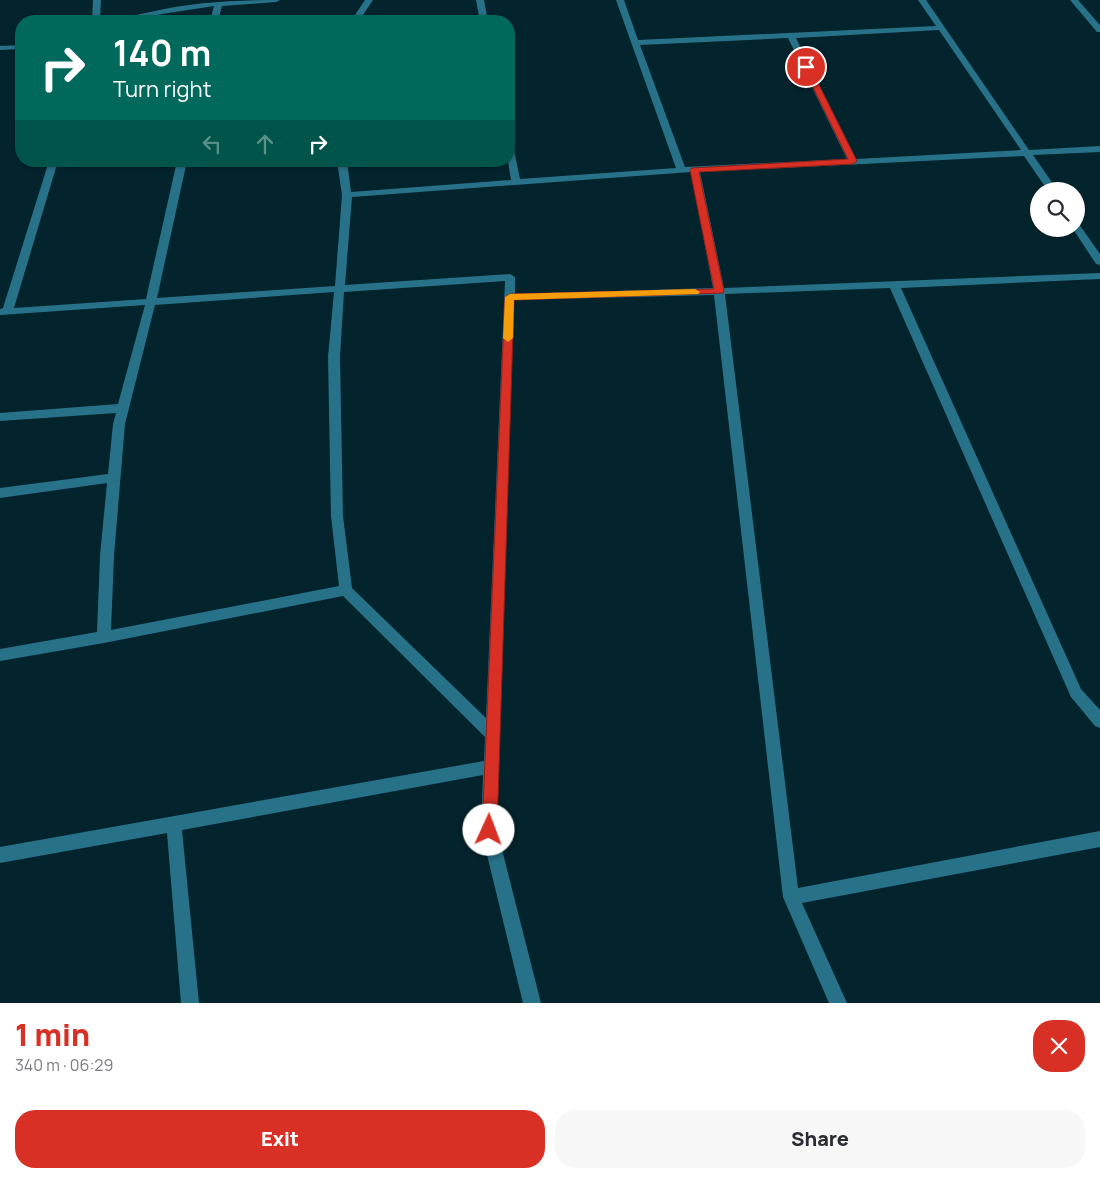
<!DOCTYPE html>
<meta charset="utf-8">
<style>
body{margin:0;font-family:Manrope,sans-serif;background:#f7f7f7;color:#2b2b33;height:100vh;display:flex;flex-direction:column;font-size:19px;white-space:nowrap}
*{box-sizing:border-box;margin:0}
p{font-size:16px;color:#7c7c81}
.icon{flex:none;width:28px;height:28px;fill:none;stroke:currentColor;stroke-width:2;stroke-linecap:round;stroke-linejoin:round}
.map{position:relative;height:1003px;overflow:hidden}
.details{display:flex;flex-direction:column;background:#fff;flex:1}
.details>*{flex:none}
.hud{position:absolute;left:15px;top:15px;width:500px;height:152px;border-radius:20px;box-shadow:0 1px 4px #0004;background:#00695c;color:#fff;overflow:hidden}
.fabs{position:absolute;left:1030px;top:182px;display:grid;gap:10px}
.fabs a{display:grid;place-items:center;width:55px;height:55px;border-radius:50%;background:#fff;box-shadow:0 1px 4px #0004;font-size:25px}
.pin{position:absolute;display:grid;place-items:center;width:42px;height:42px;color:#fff;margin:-21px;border:2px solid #fff;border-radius:50%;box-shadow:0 1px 5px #0007}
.me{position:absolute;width:55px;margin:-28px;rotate:2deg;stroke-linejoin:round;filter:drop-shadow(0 0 4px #0008)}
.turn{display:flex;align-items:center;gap:18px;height:105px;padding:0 15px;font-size:22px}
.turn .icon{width:65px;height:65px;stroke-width:2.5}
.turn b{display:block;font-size:35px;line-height:42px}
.lanes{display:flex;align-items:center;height:48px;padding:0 15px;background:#0003;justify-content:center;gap:25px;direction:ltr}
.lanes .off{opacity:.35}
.round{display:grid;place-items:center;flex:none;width:52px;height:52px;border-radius:20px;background:#f7f7f7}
.head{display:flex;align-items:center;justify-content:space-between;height:85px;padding:0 15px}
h1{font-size:30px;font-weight:800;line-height:38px;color:#d93025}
.primary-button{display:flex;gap:10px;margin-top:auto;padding:10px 15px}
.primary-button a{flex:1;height:58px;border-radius:20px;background:#d93025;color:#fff;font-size:20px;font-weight:800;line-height:58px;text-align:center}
.primary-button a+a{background:#f7f7f7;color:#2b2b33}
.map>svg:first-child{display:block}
</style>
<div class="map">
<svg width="1100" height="1003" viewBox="0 0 1100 1003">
<rect width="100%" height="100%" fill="#04242d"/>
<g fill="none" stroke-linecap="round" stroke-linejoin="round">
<path fill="#287289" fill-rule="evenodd" d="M93,0H101L100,21H92Z
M280,0L276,2L222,6L218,21H210L214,6L162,14L132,21H121C128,16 141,14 150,12C193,2 236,0 280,0Z
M365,0H373L359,21H351Z
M476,0H484L488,21H480Z
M616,0H624L638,40L936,26L918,0H926L1029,150L1100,146V152L1033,155L1058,191H1048L1024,156L700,172L724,288L1100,273V279L901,288L1081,689L1100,710V728L1095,726L1071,697L890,288L725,294L798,888L1100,831V847L802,903L847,1003H829L783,897L714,295L514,300L497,830L541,1003H523L481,830L483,775L182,830L199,1003H181L167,833L0,863V847L484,761L485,737L343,596L104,643L0,661V649L97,632L100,556L107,483L0,498V488L108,474L113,424L116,413L0,421V413L118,404L145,305L0,315V309L3,308L49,161H58L14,308L146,299L177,161H187L157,298L335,286L342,195L337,161H347L351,192L511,180L508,161L509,142L513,145L520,179L676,168ZM939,30L1021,150L856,159L796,38ZM788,38L847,159L685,167L640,45ZM691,172L713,288L515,294V277L510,274L345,285L352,197ZM505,281L486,718L352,588L343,516L340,357L344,292ZM334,292L328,357L331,516L339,586L111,630L114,556L125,424L155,305Z
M1070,0H1078L1100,25V32H1097Z
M21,45V49L0,50V46Z
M1076,223L1079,224L1100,254V265L1096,264L1073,229H1076Z"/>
</g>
<path fill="#d93025" stroke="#8d1f18" d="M804,65L810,67L857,161L853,164L699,172L724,291L723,293L514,300L497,830L494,835L489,837L484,835L482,830L505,297L510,294L714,289L690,170L692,168L848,159L803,67Z"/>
<path fill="#f59e0b" d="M695,289L700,292L698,294L514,300L513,338L508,342L503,338L505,297L510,294Z"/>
</svg>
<div class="fabs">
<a><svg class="icon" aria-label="search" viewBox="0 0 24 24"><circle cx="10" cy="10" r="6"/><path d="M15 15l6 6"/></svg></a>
</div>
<div class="pin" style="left:806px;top:67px;background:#d93025"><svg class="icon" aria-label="arrive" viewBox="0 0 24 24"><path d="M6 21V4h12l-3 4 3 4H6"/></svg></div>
<svg class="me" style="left:489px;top:830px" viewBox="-20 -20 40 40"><circle r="19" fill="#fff"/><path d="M0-13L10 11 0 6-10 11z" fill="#d93025"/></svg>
<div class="hud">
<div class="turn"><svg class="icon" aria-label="right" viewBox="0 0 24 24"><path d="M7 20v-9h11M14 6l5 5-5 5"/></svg><div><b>140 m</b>Turn right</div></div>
<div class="lanes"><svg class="icon off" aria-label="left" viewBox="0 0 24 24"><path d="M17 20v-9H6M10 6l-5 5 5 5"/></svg><svg class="icon off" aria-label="ahead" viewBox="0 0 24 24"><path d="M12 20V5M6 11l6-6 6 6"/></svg><svg class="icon" aria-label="right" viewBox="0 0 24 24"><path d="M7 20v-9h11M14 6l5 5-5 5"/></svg></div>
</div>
</div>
<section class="details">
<div class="head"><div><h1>1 min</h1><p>340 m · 06:29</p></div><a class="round" style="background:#d93025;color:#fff"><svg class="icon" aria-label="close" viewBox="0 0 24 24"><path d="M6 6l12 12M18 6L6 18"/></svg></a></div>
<div class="primary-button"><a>Exit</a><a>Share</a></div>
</section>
